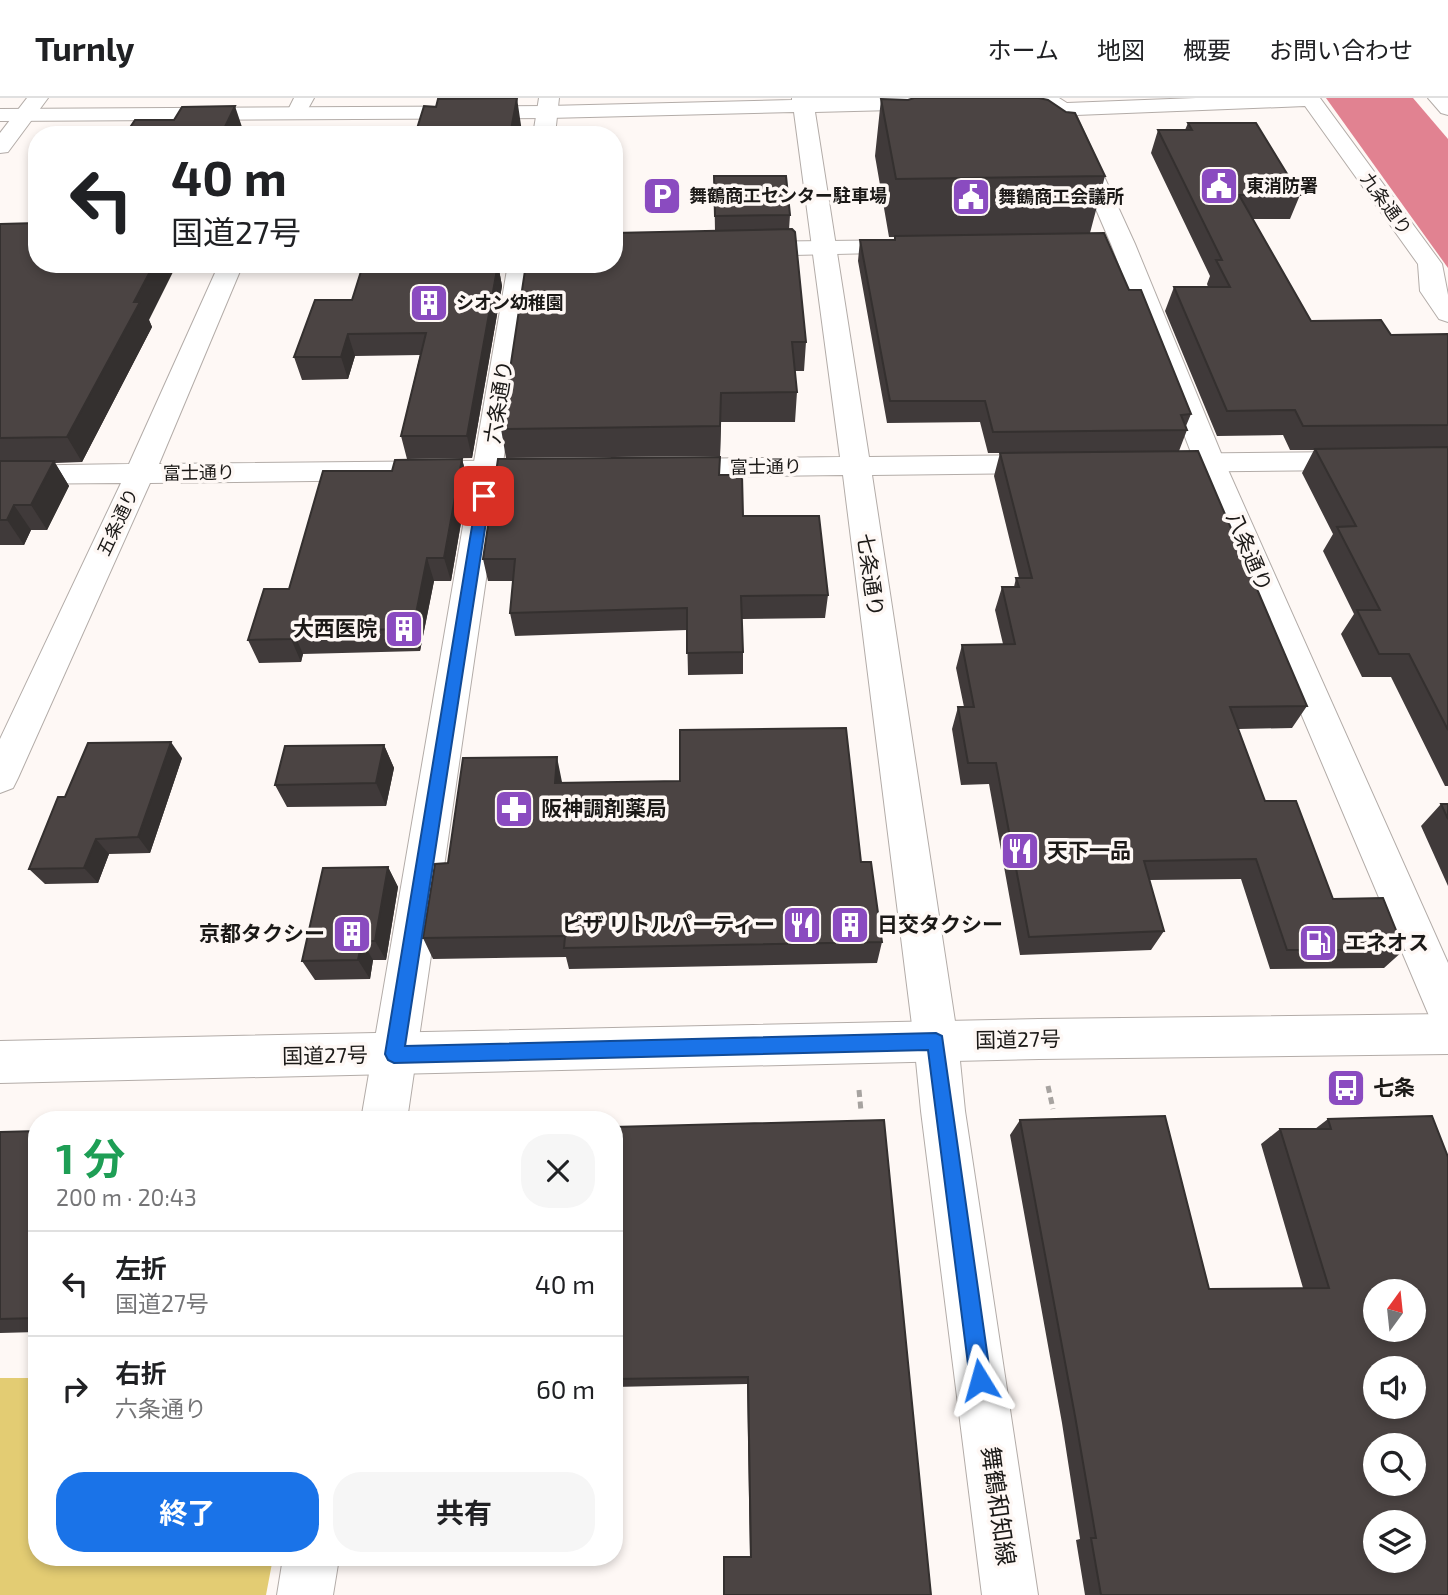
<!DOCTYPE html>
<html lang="ja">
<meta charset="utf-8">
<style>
body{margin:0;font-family:"Exo 2","Noto Sans JP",sans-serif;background:#f6f6f6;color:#202124;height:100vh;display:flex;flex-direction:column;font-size:26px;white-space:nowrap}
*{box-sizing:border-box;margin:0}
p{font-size:23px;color:#757577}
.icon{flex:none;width:38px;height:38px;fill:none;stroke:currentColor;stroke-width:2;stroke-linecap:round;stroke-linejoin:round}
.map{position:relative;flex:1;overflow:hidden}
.sheet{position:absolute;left:28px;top:1013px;width:595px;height:455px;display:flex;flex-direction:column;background:#fff;border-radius:28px;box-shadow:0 4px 10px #0003}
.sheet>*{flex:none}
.hud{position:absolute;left:28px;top:28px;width:595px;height:147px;border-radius:28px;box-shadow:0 4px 10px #0003;background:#fff;color:#202124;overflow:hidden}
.needle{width:46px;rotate:15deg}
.buttons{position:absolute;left:1363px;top:1181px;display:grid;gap:14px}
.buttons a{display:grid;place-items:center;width:63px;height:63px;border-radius:50%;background:#fff;box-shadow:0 4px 10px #0003;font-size:35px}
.pin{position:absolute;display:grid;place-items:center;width:60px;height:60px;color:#fff;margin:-30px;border-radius:14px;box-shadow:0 4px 10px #0006}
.me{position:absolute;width:77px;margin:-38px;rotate:352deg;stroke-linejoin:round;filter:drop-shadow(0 0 5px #0008)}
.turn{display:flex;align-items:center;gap:24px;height:147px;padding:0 28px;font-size:32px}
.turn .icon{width:91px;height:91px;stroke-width:2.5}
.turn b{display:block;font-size:49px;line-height:60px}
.round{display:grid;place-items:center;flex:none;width:74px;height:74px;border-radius:28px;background:#f6f6f6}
.headline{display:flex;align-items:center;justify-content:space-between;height:119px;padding:0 28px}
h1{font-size:42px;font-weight:700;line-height:52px;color:#1e9e55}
.action{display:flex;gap:14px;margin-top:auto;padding:14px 28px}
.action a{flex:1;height:80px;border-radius:28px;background:#1a73e8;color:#fff;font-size:28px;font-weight:700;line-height:80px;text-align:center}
.action a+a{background:#f6f6f6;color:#202124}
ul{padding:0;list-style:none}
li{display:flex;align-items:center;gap:21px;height:105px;padding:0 28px;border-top:2px solid #e0e0e0}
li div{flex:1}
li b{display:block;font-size:26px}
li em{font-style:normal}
header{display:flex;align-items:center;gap:42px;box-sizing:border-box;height:98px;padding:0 35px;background:#fff;border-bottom:2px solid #e0e0e0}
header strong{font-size:33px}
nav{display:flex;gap:38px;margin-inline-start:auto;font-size:24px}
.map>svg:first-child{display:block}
</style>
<header>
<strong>Turnly</strong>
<nav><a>ホーム</a><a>地図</a><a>概要</a><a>お問い合わせ</a></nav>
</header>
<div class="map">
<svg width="1448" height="1497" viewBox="0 0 1448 1497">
<rect width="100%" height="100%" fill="#fef8f5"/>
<path fill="#e3cc73" d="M0,1280H37V1460H273L266,1497H0Z"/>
<path fill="#e18291" d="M1326,0H1413L1448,41V170Z"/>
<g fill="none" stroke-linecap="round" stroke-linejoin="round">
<g stroke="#b3aca8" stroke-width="2">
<path id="street" d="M27,0H48L8,54L0,55V35Z
M294,0H314L304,18H290L287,14Z
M539,0H559L555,37H533Z
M1035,0H1059L1067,5L1196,0H1320L1442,166L1448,197V224L1439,221L1420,193L1418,166L1305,8L1076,17L1135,146L1225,365L1448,865V932L1433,927L1427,913L1195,365L1111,146L1054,14Z
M1428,0H1448V17L1441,15Z
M913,142L921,144L925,149L921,154L746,158L737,156L734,151L737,146L746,144Z
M508,166H532L407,1022H361Z
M283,1460H339L333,1497H277Z"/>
</g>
<g stroke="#b3aca8" stroke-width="2">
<path id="secondary" d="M792,0H937L942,5L939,9L932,11L815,14L869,359L1048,357L1058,359L1063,366L1058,373L1048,375L872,377L958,943L951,957L936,963L921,957L914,943L843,377L667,379L657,377L652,370L657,363L667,361L840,359L794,14L548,20L0,23V11L548,8L792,2Z
M981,0H1057L1054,4L1047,6L989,9L982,7L979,3Z
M219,166H243L159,366L547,362L557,364L562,371L557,378L547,380L150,385L18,680L13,690L0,695V641L121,385L0,386V368L129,366Z
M1448,353V371L1150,374L1140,372L1135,365L1140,358L1150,356Z"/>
</g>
<g stroke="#b3aca8" stroke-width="2">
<path id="primary" d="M936,923L951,929L958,943L965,1013L1038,1497H982L921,1013L914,943L921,929Z"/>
</g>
<g stroke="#b3aca8" stroke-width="2">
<path id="highway" d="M1448,916V956L1039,961L0,985V943L1039,921Z"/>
</g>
<path stroke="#a7a3a0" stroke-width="5" stroke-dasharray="7 4.5" stroke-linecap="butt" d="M1048,988L1053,1011
M859,992L861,1013"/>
<use href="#street" fill="#fff" fill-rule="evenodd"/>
<use href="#secondary" fill="#fff" fill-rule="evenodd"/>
<use href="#primary" fill="#fff" fill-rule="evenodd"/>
<use href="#highway" fill="#fff" fill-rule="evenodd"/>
</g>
<path fill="#403a3a" d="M881,1L1105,78L1090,135L1129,192L1191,316L1186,328L1187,332L1179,353L1307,608L1292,630L1238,631L1265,703L1333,801L1404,852L1384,870L1270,871L1241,781L1149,782L1164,833L1151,852L1020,857L989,686L961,687L952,631L958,609H964L956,570L962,547L1003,546L995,512L1002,489H1014L1016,480H1019L994,378L1000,355H988L980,324L887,325L858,163L860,142H894V139H889L875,58Z
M1188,25L1300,97L1290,121H1253L1311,223L1391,237L1448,236V688H1445L1391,579H1362L1341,536L1354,516L1323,453L1333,436L1302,375L1314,352H1290L1283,337L1217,338L1165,213L1174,189H1208L1207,186L1210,178L1151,55L1158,32H1185Z
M714,78L790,117L789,132L806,244L804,273H795L797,294L795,324H721L720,358L506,360L501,331L715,133Z
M0,126L149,222L152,229L82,364L55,365L69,388L47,432H31L24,447H0Z
M498,166L502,188L472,360L407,361L401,338L420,257L355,258L348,281L302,282L294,259Z
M720,359V377L743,418L828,497L825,520L742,521L743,554V576L688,577L687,532L515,538L510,515L513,483H488L483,461Z
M462,361L468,384L451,483H434L420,553L303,556L301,564L259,565L248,542L289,491L392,373Z
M384,647L394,670L386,708L287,709L275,687Z
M182,660L150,755L109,756L98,785L45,786L29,771L65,699Z
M562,685L861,764L882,844L877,865L569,871L566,859L433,861L423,840L448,765Z
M1441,706H1448V788L1421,728Z
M388,769L398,789L386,862H373L370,881L315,882L302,863Z
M1328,1021L1448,1059V1497H1085L1076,1442L1080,1441L1062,1325L1010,1037L1020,1022L1209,1191L1303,1190L1261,1046L1280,1031H1315Z
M614,1029L931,1497L750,1459L747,1286L614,1289Z
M37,1033V1234L0,1235V1034Z"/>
<path fill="#34302f" d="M517,0L522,34L521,37H510Z
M235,8L243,32L241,37H221Z
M154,166H177L149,222L152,229L82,364L67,339L134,204Z
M498,166L502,188L472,360L467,338Z
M348,236L355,258L348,281L341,259Z
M721,295V324L720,358V328Z
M462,361L468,384L451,483L444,460Z
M54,363L69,388L47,432L31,407Z
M14,407L31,432L24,447L7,422Z
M427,460L434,483L420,553L413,531Z
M293,533L303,556L301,564L291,541Z
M171,644L182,660L150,755L138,739Z
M384,647L394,670L386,708L376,685Z
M557,659L562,684L560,709L555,685Z
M96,741L109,756L98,785L84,770Z
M388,769L398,789L386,862L375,843Z
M362,843L373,862L370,881L358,862Z"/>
<path fill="#4b4443" stroke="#34302f" stroke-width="2" fill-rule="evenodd" d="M517,0L510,37H415L424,8L436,9L438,1Z
M914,0H1039L1048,2L1066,14L1075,15L1105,78L896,81L881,1L908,2Z
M235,8L221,37H125L135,22H174L182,9Z
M1188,25H1256L1300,97H1239L1311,223L1381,222L1391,237L1448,236V327L1303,328L1295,312L1227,313L1174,189H1230L1216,162H1222L1158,32H1192Z
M714,78H786L790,117L715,118Z
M37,125V166H154L134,204H140L67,339L0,340V126Z
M792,131L795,134L806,244H792L797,294L721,295L720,328L501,331L526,166H614V135Z
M1104,135L1129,192H1141L1191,316L1181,317L1187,332L993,334L985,303H890L860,142H895V138Z
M498,166L467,338H401L426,235L348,236L341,259H294L315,202H352L363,167Z
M1448,349V632L1409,556H1379L1357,512H1380L1337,429L1356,428L1315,351Z
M1198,353L1307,608L1230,609L1265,703H1296L1333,801L1383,800L1404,852H1287L1256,761L1144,763L1164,833L1029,839L996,665H968L958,609H974L962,547L1015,546L1002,489H1019L1016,480H1032L1000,355Z
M720,359L719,377H742L743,418H819L828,497L741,498L743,554L687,555V510L510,515L515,461H483L498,361Z
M462,361L444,460H427L413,531L293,533L291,541L248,542L264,491H289L323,373H392L395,362Z
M0,363H54L31,407H14L7,422H0Z
M846,630L861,764H871L882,844L564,850L565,838L423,840L435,766L448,765L463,660L557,659L555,685L680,683V632Z
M171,644L138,739L96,741L84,770L29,771L58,699H65L88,645Z
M384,647L376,685L275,687L285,648Z
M1441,706H1448V721Z
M388,769L375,843H362L358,862L302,863L323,770Z
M1165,1018L1209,1191L1329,1190L1280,1031H1331L1328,1021L1432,1018L1448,1059V1497H1101L1091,1440H1096L1075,1318L1020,1022ZM1376,1194H1414V1232H1376ZM1376,1270H1414V1309H1376ZM1376,1348H1414V1386H1376ZM1376,1424H1414V1463H1376Z
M884,1022L931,1497H724V1459H751L748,1279L614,1281V1029Z
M37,1033V1220L0,1221V1034Z"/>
<path fill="#1a73e8" stroke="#114b97" stroke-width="2" d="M484,394L490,398L405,948L936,935L942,938L991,1282L988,1289L980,1292L973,1289L970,1282L928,952L394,965L388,962L385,956L477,398Z"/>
<defs>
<g id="civic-square" transform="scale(2.0125)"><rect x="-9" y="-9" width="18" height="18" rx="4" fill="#8a4bc0" stroke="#fef8f5"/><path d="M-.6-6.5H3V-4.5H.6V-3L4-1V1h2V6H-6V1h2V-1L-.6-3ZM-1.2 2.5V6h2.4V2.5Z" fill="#fff"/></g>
<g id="parking-square" transform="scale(2.0125)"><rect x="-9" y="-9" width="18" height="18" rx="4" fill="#8a4bc0" stroke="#fef8f5"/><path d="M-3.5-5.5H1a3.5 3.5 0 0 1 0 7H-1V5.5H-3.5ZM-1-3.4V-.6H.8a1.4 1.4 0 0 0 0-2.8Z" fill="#fff"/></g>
<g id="building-square" transform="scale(2.0125)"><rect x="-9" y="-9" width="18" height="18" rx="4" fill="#8a4bc0" stroke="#fef8f5"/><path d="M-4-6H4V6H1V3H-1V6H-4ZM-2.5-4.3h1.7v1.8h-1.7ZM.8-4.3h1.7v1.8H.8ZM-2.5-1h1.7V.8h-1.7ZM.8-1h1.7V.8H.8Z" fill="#fff"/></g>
<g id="pharmacy-square" transform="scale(2.0125)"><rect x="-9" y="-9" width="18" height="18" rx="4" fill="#8a4bc0" stroke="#fef8f5"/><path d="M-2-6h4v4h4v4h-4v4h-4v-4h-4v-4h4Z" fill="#fff"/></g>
<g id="restaurant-square" transform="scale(2.0125)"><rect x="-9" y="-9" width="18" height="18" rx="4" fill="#8a4bc0" stroke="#fef8f5"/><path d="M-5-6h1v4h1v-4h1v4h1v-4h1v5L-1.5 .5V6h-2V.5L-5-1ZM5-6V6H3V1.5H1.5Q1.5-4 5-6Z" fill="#fff"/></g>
<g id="fuel-square" transform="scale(2.0125)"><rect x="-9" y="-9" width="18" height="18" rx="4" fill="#8a4bc0" stroke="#fef8f5"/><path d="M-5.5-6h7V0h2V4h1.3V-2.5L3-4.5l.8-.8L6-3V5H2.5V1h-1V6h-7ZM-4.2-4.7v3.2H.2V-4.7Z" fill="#fff"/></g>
<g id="bus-square" transform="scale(2.0125)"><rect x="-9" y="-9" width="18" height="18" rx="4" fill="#8a4bc0" stroke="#fef8f5"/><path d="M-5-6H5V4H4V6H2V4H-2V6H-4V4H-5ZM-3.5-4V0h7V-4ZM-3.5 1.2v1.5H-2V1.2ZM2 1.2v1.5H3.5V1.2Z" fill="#fff"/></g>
</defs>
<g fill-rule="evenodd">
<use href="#civic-square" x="1219" y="88"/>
<use href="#parking-square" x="662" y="98"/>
<use href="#civic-square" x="971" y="99"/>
<use href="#building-square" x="429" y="205"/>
<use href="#building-square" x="404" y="531"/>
<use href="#pharmacy-square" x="514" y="711"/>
<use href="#restaurant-square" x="1020" y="753"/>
<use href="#restaurant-square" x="802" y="827"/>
<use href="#building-square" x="850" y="827"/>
<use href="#building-square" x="352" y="836"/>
<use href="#fuel-square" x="1318" y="845"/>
<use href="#bus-square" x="1346" y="990"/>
</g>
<g text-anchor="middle" stroke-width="7" stroke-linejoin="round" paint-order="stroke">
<g font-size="18" font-weight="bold" fill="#1b1917" stroke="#fef8f5" text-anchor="start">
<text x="1246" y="94">東消防署</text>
<text x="689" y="104">舞鶴商工センター駐車場</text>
<text x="998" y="105">舞鶴商工会議所</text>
<text x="456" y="211">シオン幼稚園</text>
</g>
<g font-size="18" fill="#1b1917" stroke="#fef8f5">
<text transform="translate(1386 106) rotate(54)" y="6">九条通り</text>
<text transform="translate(766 369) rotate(-1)" y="6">富士通り</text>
<text transform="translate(199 375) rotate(-1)" y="6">富士通り</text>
<text transform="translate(118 424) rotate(-65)" y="6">五条通り</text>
</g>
<g font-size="21" fill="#1b1917" stroke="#fef8f5">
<text transform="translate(499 304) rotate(-81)" y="7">六条通り</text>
<text transform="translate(1249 454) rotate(67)" y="7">八条通り</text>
<text transform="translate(870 477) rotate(82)" y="7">七条通り</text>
<text transform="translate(1018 942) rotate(-1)" y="7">国道27号</text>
<text transform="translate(325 958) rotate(-1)" y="7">国道27号</text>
</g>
<g font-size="21" font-weight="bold" fill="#1b1917" stroke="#fef8f5" text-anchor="start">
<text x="377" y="538" text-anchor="end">大西医院</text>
<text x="541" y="718">阪神調剤薬局</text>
<text x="1047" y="760">天下一品</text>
<text x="775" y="834" text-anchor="end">ピザ リトルパーティー</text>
<text x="877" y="834">日交タクシー</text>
<text x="325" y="843" text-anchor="end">京都タクシー</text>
<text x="1345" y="852">エネオス</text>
<text x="1373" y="997">七条</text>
</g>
<g font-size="24" fill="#1b1917" stroke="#fef8f5">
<text transform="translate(998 1408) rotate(82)" y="8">舞鶴和知線</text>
</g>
</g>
</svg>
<div class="buttons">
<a><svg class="needle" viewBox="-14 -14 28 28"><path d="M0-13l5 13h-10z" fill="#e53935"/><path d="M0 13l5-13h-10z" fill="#757577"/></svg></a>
<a><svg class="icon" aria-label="sound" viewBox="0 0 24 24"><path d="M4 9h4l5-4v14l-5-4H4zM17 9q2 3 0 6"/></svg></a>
<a><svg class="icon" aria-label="search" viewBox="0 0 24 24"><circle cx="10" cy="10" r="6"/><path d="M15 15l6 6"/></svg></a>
<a><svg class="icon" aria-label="layers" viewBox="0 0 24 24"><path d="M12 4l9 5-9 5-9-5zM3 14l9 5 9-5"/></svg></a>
</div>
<div class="pin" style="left:484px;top:398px;background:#d93025"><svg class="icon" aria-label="arrive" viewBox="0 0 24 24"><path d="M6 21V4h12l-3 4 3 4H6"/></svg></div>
<svg class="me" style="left:980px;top:1282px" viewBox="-20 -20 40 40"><path d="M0-17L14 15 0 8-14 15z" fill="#1a73e8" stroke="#fff" stroke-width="4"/></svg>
<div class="hud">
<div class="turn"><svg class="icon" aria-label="left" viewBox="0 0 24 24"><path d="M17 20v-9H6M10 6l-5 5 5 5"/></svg><div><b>40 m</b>国道27号</div></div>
</div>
<section class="sheet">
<div class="headline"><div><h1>1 分</h1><p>200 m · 20:43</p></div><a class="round"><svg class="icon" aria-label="close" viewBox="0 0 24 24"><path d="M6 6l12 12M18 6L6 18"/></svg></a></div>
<ul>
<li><svg class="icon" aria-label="left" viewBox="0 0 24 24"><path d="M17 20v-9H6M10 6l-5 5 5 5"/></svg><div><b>左折</b><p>国道27号</p></div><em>40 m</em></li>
<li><svg class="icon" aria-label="right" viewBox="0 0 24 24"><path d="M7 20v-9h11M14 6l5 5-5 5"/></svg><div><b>右折</b><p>六条通り</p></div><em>60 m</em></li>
</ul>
<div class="action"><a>終了</a><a>共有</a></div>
</section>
</div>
